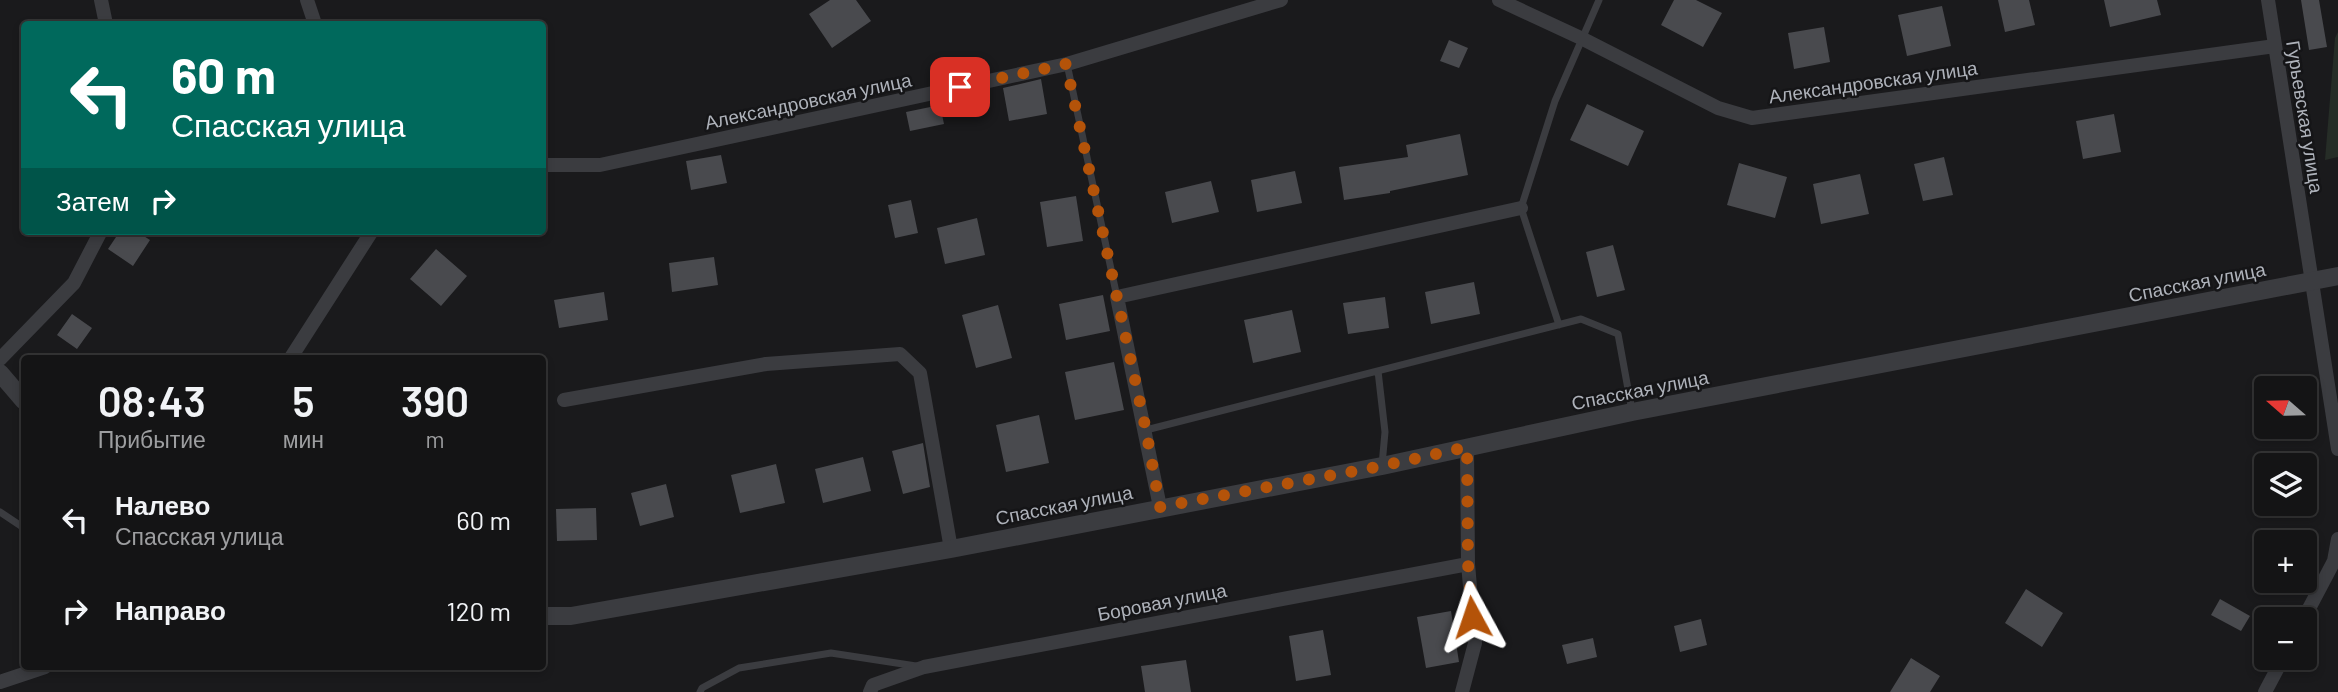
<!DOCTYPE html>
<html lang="ru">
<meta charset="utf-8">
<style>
body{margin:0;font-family:Barlow,sans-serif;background:#1d1d1e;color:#f1f3f6;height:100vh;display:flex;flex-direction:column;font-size:26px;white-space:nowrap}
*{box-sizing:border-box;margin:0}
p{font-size:23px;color:#9d9ea0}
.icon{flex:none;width:38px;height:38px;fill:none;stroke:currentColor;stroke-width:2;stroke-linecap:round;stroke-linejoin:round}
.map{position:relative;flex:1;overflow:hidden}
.drawer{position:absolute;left:21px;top:355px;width:525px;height:315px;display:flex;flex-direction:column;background:#141415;border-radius:7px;box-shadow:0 4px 10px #0003,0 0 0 2px #333334}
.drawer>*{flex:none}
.banner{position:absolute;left:21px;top:21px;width:525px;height:214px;border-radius:7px;box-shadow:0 4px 10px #0003,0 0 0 2px #333334;background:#00695c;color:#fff;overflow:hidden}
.needle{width:46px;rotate:290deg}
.buttons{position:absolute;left:2254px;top:376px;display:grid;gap:14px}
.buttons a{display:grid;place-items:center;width:63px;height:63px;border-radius:7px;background:#141415;box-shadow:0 4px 10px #0003,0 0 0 2px #333334;font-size:35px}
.pin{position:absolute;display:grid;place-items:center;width:60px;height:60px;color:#fff;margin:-30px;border-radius:14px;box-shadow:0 4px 10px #0006}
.me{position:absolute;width:77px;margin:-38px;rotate:355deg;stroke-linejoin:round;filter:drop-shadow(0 0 5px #0008)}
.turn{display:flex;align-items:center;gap:24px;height:147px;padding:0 35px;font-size:32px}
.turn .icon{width:91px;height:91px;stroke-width:2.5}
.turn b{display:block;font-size:49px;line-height:60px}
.then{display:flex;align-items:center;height:66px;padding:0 35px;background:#0003;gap:14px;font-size:26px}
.eta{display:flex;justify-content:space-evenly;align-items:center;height:119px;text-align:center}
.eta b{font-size:42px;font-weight:600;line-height:49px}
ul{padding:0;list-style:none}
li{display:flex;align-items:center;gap:21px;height:91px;padding:0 35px}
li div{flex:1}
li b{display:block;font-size:26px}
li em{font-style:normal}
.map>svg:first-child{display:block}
</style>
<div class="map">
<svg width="2338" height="692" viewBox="0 0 2338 692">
<rect width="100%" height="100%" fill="#1a1a1c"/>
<path fill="#262d27" d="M2338,32V157L2325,160L2335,38Z"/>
<path fill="#494a4e" d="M830,0H856L871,21L832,48L809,14Z
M1674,0H1696L1722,13L1703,47L1661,25Z
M1998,0H2029L2035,25L2005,32Z
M2104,0H2157L2161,15L2110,27Z
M2301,0H2319L2327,47L2309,50Z
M1942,6L1951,46L1907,56L1898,15Z
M1824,27L1830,62L1794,69L1788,33Z
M1449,40L1468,48L1459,68L1440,61Z
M1041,79L1047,114L1009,121L1003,88Z
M1587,104L1644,131L1628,166L1570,140Z
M940,105L944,124L910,131L906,112Z
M2114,114L2121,152L2083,159L2076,121Z
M1460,134L1468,175L1390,191V193L1344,200L1339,167L1408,157L1406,145Z
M721,155L727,183L691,190L686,161Z
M1944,157L1953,195L1923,201L1914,164Z
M1739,163L1787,177L1775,218L1727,205Z
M1295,171L1302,203L1257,212L1251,180Z
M1860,174L1869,214L1821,224L1813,184Z
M1211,181L1219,212L1172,223L1165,192Z
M1076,196L1083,241L1047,247L1040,202Z
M911,200L918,233L895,238L888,205Z
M977,218L985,255L945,264L937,228Z
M120,231H136L150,240L133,266L108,249Z
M1613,245L1625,290L1597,297L1586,252Z
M436,249L467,276L441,306L410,279Z
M714,257L718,285L672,292L669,263Z
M1474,282L1480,314L1431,324L1425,292Z
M604,292L608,320L559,328L554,300Z
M1103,295L1110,331L1066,340L1059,304Z
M1385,297L1389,328L1348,334L1343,303Z
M998,305L1012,358L976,368L962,315Z
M1292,310L1301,352L1253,363L1244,320Z
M72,314L92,328L77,349L57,335Z
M1114,362L1124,410L1075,420L1065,372Z
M1039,415L1049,463L1006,472L996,425Z
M923,443L930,487L903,494L892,451Z
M863,457L871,491L823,503L815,469Z
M776,464L785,503L740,513L731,475Z
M666,484L674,517L640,526L631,493Z
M596,508L597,540L557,541L556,509Z
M2026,589L2063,613L2042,647L2005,623Z
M2220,599L2250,616L2241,631L2211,615Z
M1451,611L1459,662L1426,668L1417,617Z
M1701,619L1707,645L1680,652L1674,626Z
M1323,630L1331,675L1296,681L1289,636Z
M1593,638L1597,657L1567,664L1562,645Z
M1911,658L1940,676L1930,692H1890Z
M1186,660L1191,692H1145L1141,666Z"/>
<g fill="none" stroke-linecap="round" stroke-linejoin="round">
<path stroke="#3b3c40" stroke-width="7" d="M1067,64L1117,297
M1559,325L1521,208L1555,101L1599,0
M1378,371L1385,432L1382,465
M1146,430L1581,319L1618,334L1632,411
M0,512L24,528
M700,692L702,688L739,668L831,653L916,666"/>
<path stroke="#3b3c40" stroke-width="14" d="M101,0L106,24
M307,0L315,24
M1499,0L1583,39L1718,108L1752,118L2275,46
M2268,0L2338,449
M542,165H600L1067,64L1281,0
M0,359L74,283L101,231
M290,359L372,231
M564,400L766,364L900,354L920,373L951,549
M1160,507L1117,297L1521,208
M2303,620L2334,561L2338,539
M0,682L45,667
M870,692L873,685L924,667L1468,564
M1462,692L1475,643L1468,564L1467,447
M2265,692L2283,658"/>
<path stroke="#3b3c40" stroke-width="18" d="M0,373L24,401
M542,616H571L951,549L1382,466L1632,412L2338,276"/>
</g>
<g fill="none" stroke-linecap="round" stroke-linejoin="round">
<path stroke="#b45309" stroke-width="12" stroke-dasharray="0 21.6" d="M960,87L1066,64L1146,430L1160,507L1382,466L1467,447L1468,564L1472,617"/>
</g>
<g text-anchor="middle" stroke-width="5" stroke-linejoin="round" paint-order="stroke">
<g font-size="19" fill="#aeb2ba" stroke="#151517">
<text transform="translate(1873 82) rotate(-8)" y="7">Александровская улица</text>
<text transform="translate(808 101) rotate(-12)" y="7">Александровская улица</text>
<text transform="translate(2305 117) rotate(81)" y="7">Гурьевская улица</text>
<text transform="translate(2197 282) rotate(-11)" y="7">Спасская улица</text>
<text transform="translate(1640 390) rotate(-11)" y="7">Спасская улица</text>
<text transform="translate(1064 505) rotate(-11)" y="7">Спасская улица</text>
<text transform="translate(1162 602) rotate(-11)" y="7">Боровая улица</text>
</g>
</g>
</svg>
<div class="buttons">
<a><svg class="needle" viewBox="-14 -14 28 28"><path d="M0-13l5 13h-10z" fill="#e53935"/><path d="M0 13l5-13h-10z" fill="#9d9ea0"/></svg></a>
<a><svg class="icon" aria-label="layers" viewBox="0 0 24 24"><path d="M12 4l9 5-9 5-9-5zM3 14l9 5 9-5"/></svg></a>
<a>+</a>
<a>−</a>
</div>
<div class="pin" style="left:960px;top:87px;background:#d93025"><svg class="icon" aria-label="arrive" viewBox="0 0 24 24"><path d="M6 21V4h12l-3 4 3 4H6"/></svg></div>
<svg class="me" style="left:1472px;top:617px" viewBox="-20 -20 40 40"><path d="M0-17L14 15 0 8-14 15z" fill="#b45309" stroke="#fff" stroke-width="4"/></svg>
<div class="banner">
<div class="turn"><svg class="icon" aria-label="left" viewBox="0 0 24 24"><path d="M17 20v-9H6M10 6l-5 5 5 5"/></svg><div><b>60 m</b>Спасская улица</div></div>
<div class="then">Затем<svg class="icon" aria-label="right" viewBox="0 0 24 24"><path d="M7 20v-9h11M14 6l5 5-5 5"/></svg></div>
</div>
<section class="drawer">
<div class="eta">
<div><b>08:43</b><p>Прибытие</p></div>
<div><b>5</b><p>мин</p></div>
<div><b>390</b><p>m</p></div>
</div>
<ul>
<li><svg class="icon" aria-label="left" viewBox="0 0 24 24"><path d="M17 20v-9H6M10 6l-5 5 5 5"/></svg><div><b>Налево</b><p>Спасская улица</p></div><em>60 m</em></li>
<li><svg class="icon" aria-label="right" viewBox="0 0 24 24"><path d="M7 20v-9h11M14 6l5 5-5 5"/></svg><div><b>Направо</b></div><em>120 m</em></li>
</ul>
</section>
</div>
